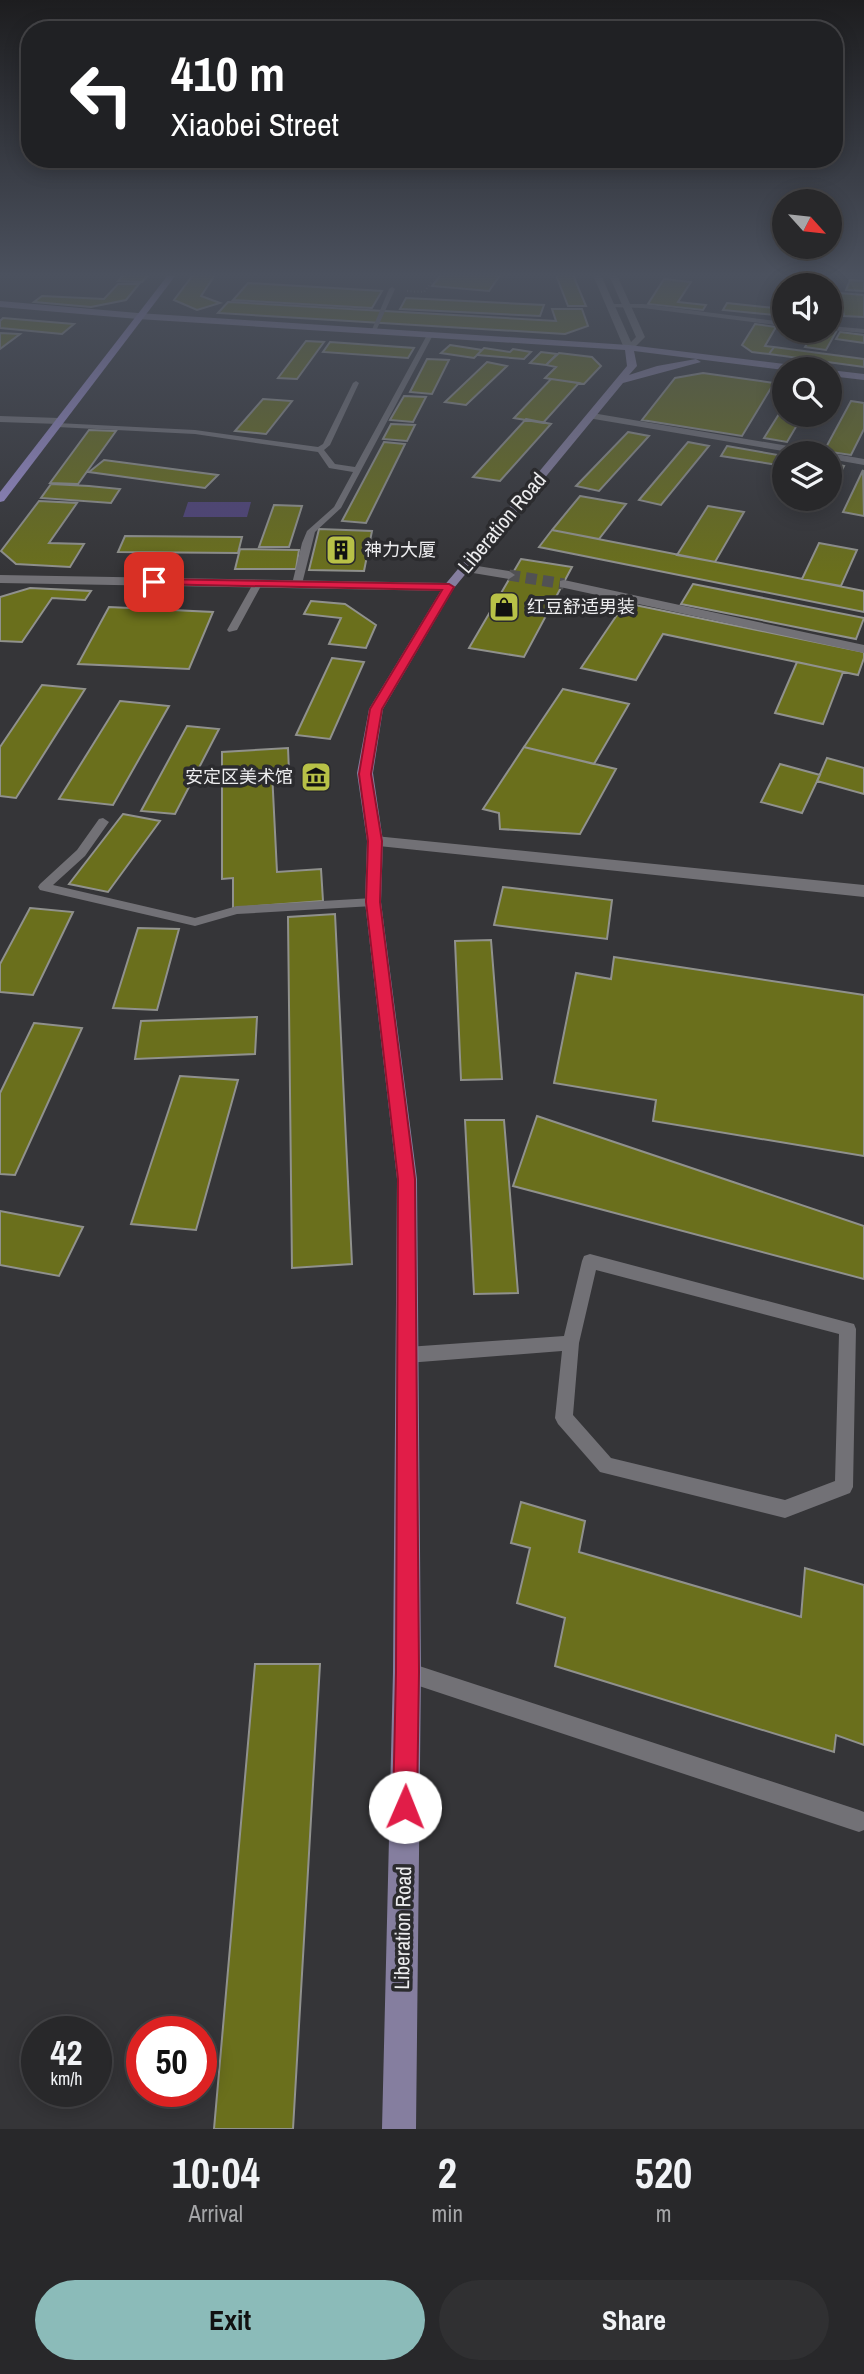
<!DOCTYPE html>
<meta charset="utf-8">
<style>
body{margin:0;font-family:"Archivo Narrow","Noto Sans SC",sans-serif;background:#303032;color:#f1f3f6;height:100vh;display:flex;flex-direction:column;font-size:26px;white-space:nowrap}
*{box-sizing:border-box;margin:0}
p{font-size:23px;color:#a5a6a8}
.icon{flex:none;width:38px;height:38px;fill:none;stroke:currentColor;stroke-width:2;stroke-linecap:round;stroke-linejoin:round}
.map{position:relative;height:2129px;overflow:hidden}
.drawer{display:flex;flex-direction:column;background:#28282a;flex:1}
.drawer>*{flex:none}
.top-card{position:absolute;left:21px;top:21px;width:822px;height:147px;border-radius:28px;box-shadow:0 4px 18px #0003,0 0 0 2px #444447;background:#202124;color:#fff;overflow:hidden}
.needle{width:46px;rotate:117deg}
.fabs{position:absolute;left:772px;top:189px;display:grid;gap:14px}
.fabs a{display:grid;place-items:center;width:70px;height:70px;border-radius:50%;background:#28282a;box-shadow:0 4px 18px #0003,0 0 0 2px #444447;font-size:35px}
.speed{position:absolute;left:21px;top:2016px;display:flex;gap:14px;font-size:35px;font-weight:700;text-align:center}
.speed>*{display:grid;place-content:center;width:91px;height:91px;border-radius:50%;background:#28282a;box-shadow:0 4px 18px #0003,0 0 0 2px #444447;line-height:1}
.speed small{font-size:18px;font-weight:400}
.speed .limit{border:10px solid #d22;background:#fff;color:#111}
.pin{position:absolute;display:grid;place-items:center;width:60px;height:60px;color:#fff;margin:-30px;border-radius:14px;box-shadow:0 4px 10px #0006}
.me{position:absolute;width:77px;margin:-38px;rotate:1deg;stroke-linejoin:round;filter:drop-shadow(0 0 5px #0008)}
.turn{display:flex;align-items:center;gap:24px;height:147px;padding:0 35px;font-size:32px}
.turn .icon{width:91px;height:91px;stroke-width:2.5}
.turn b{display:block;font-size:49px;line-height:60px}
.eta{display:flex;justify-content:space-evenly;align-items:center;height:119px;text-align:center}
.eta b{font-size:42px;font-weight:700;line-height:49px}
.action{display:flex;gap:14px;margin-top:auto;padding:14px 35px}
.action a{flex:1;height:80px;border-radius:42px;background:#8bbbb9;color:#111;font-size:28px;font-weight:700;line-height:80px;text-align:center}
.action a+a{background:#303032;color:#f1f3f6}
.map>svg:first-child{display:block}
</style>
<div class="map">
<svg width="864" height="2129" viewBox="0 0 864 2129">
<rect width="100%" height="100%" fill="#353538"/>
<path fill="#4f4379" d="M188,502H251L247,517H183Z"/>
<path fill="#6a6f1c" stroke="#90918d" stroke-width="2" d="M124,275H148L142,282L118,281Z
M193,275H215L201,296L220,303L197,310L174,300Z
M441,275H500L489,291L432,286Z
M556,275H573L586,306H568Z
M799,275L823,277L822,282L816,281L815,285H795Z
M664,279L691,282L678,302L706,305L703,310L648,304Z
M850,280L864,281V291L846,290Z
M248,283L382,291L372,308L233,300Z
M118,284H139L126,300L91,307L34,302L42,296L104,299Z
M839,293L864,295V317L844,316Z
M406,298L544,305L540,316L400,309Z
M228,302L556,321L552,309H582L588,326L565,334L218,313Z
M727,303L784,309V316L723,310Z
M3,318L74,324L62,334L0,328V321Z
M755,324L776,327L765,346L774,347L769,354L752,352L742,345Z
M815,331L836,332L826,350L805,347Z
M840,332L864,335V343L836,339Z
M0,333L20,334L0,349Z
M306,341L324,342L297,379L278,378Z
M330,342L414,348L408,358L323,352Z
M450,345L482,350L474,358L441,353Z
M774,347L864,359V367L769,354Z
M484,348L510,352L513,349L531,352L524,359L477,355Z
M541,352L557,354L546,365L530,363Z
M559,353L592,357L601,366L584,384L545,378L556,367L546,365Z
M427,359L449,360L432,394L410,392Z
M487,362L507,366L466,405L445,402Z
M703,373L774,383L742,436L642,420L675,378Z
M551,379L579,383L543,423L514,418Z
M404,396L426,397L413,422L390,420Z
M263,399L292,401L266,434L235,431Z
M851,401L864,403V429L851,455L824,451Z
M784,406V415H803L787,442L764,438Z
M526,419L551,424L500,481L473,477Z
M391,424L415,425L407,441L383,439Z
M89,430L116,431L78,484L50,483Z
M628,432L649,436L599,491L576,486Z
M384,442L405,444L366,523L342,521Z
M688,442L709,446L661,505L639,500Z
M727,446L784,456V466L721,456Z
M104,460L218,475L205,488L89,472Z
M830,463L844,466L839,476L830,474Z
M863,470L864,516L843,512Z
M51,484L89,486L120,489L111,503L41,498Z
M580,496L626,504L599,539L552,530Z
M39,501L77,503L49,543L84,544L70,567L16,564L1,551Z
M274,505L302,506L289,547H259Z
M708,506L744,512L715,562L677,555Z
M319,529L372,531L364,571L309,570Z
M552,530L864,591V612L539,547Z
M125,536L242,537L238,553L118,552Z
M819,543L857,550L841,586L802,579Z
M240,549L299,550L296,569H235Z
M521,559L572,567L524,657L469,648Z
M693,584L864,618L856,639L681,604Z
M30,588L91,591L85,600L52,598L22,642L0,641V597Z
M311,601L345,604L376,625L366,648L329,644L341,618L304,614Z
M625,603L864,652V658L858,675L663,634L636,680L581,668Z
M109,607L213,612L189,669L78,664Z
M332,658L364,662L330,739L296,735Z
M797,662L843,672L823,724L775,713Z
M42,685L85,689L16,798L0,796V747Z
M563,689L629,704L594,764L524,747Z
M120,701L169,706L113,805L59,799Z
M187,726L219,729L175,814L141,811Z
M524,747L616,769L580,834L500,829L499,813L483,809Z
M288,748L289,771L272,772L277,872L321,869L323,901L233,908V878L222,879V752Z
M827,758L864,768V794L817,781Z
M780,764L820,775L802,813L761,802Z
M123,814L160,821L108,892L69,884Z
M503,887L612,900L607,939L494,925Z
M30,908L73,912L33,995L0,992V964Z
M335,914L352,1264L292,1268L288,917Z
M138,928L179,929L157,1010L113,1008Z
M491,940L502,1079L461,1080L455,941Z
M614,957L864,995V1156L653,1121L656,1100L554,1083L576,973L611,979Z
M257,1017L255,1054L135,1059L141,1021Z
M34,1023L82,1028L15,1175L0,1174V1093Z
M180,1076L238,1080L196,1230L131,1224Z
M537,1116L864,1226V1279L513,1186Z
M465,1120H504L518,1293L474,1294Z
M0,1211L83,1227L59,1276L0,1265Z
M521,1502L585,1521L579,1552L801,1617L805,1568L864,1585V1745L836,1735L834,1752L555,1666L565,1618L517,1603L530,1548L511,1543Z
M255,1664H320L293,2129H214Z"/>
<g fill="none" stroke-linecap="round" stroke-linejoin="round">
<path stroke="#515153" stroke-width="11" stroke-dasharray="11 6" stroke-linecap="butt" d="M509,575L564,584"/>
<path stroke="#6f6f71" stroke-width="2" stroke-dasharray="1 2.5" stroke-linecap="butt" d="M505,275H510
M407,291L424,292L437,275"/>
<path fill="#727176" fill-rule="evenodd" d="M392,287L395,289L376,331L371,332L389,289Z
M612,304H643L784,322V326L643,308L610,307Z
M830,326L864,329V333L830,330Z
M430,333L433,335L341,508L315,532L302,584L297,587L292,584L302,543L307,531L334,507L353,472L329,468L318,452L195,434L57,427L53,425L57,423L195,430L318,447L323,444L353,383L356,381L359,383L330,445L324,450L335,464L355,467L427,335Z
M254,582L262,584L237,630L229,632L227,630Z
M103,818L109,822L85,856L53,885L195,918L237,906L373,898L379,902L373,906L237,914L195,926L40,890L38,887L40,884L77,850L99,819Z
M590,1254L854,1324L856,1329L853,1487L850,1493L785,1518L600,1472L558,1424L555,1418L562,1351L407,1363L401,1361L398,1355L401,1349L407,1347L564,1336L582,1261L584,1256ZM596,1270L839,1334L835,1481L785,1500L611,1458L573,1415L579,1343Z
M407,1662L859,1810L864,1812V1830L859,1832L407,1682L400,1679L397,1672L400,1665Z"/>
<path fill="#727176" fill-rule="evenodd" d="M592,413L812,450L817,453H795L588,418V414Z
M0,416L59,418L64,421L59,424L0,422Z
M828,453H830L864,459V465L830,459Z
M465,564L509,571L515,575L509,579L461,571L459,568Z
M564,580L864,645V653L560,587V581Z"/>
<path fill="#727176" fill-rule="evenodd" d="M593,275H601L631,342L636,337L609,275H617L645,337L632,350L624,348Z
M0,575L449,583L455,587L449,591L0,583Z
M375,836L864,885V897L369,845L367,841Z"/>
<path fill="#857e9f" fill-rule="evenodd" d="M0,301L138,313L629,345L801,366L806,369L784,370L634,351L637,366L629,375L657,366L696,359L701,362L623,383L454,588L383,709L373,773L383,841L381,902L417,1179L421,1672L416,2129H382L393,1672L397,1179L365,902L367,841L357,773L369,709L443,587L627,366L625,350L138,319L0,307Z
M830,370L864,374V380L830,376Z"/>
<path fill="#978bc8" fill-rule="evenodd" d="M168,275H176L4,501L0,502V492Z"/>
</g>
<linearGradient id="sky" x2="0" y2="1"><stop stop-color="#1d1d1f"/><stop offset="0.48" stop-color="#4b515e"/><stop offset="1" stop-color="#4b515e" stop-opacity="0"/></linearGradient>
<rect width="864" height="573" fill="url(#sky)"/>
<path fill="#e11d48" stroke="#92132f" stroke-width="2" d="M154,579L449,584L454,587L382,709L371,774L382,841L380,902L415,1179L419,1672L417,1807L414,1815L405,1819L396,1815L393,1807L396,1672L398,1179L366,902L368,841L359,774L370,709L442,590L151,584V580Z"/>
<defs>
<g id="building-square" transform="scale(1.575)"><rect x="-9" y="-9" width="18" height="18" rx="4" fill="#b8c147" stroke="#2b2b2e"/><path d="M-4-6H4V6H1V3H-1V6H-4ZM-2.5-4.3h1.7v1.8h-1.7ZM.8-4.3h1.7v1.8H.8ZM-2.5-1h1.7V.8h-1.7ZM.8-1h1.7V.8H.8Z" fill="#111"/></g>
<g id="shop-square" transform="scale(1.575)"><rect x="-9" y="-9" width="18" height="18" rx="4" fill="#b8c147" stroke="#2b2b2e"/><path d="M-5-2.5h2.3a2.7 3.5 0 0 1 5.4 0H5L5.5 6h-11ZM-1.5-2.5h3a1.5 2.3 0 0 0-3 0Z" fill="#111"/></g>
<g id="museum-square" transform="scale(1.575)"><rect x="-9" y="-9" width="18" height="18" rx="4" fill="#b8c147" stroke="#2b2b2e"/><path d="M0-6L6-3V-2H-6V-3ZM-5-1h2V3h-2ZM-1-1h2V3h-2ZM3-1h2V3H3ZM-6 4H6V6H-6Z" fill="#111"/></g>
</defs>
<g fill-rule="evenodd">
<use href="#building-square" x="341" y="550"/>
<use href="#shop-square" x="504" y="607"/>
<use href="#museum-square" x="316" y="777"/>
</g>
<g text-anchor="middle" stroke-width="7" stroke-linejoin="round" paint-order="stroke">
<g font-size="18" fill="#ededef" stroke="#2b2b2e" text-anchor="start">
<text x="364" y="556">神力大厦</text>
<text x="527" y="613">红豆舒适男装</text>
<text x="293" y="783" text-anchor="end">安定区美术馆</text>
</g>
<g font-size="21" fill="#ededef" stroke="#2b2b2e">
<text transform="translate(502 523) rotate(-50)" y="7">Liberation Road</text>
<text transform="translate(403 1928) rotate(-89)" y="7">Liberation Road</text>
</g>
</g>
</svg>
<div class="fabs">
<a><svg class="needle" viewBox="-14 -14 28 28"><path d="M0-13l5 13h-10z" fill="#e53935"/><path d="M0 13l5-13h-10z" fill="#a5a6a8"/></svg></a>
<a><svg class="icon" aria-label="sound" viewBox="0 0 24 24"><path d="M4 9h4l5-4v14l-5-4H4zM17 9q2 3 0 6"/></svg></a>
<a><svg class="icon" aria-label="search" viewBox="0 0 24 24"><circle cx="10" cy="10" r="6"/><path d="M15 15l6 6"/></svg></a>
<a><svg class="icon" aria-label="layers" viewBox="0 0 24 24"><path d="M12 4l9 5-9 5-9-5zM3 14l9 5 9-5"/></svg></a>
</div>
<div class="speed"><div>42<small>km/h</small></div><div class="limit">50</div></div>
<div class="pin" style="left:154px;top:582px;background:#d93025"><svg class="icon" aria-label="arrive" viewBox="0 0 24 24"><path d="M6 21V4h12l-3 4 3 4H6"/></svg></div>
<svg class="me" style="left:405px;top:1807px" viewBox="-20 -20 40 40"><circle r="19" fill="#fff"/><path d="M0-13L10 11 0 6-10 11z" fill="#e11d48"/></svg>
<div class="top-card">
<div class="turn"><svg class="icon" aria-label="left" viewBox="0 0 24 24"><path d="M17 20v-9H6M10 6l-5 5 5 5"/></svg><div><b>410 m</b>Xiaobei Street</div></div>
</div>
</div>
<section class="drawer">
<div class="eta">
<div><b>10:04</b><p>Arrival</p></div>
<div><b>2</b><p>min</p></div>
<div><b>520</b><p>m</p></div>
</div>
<div class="action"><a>Exit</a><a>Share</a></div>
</section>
